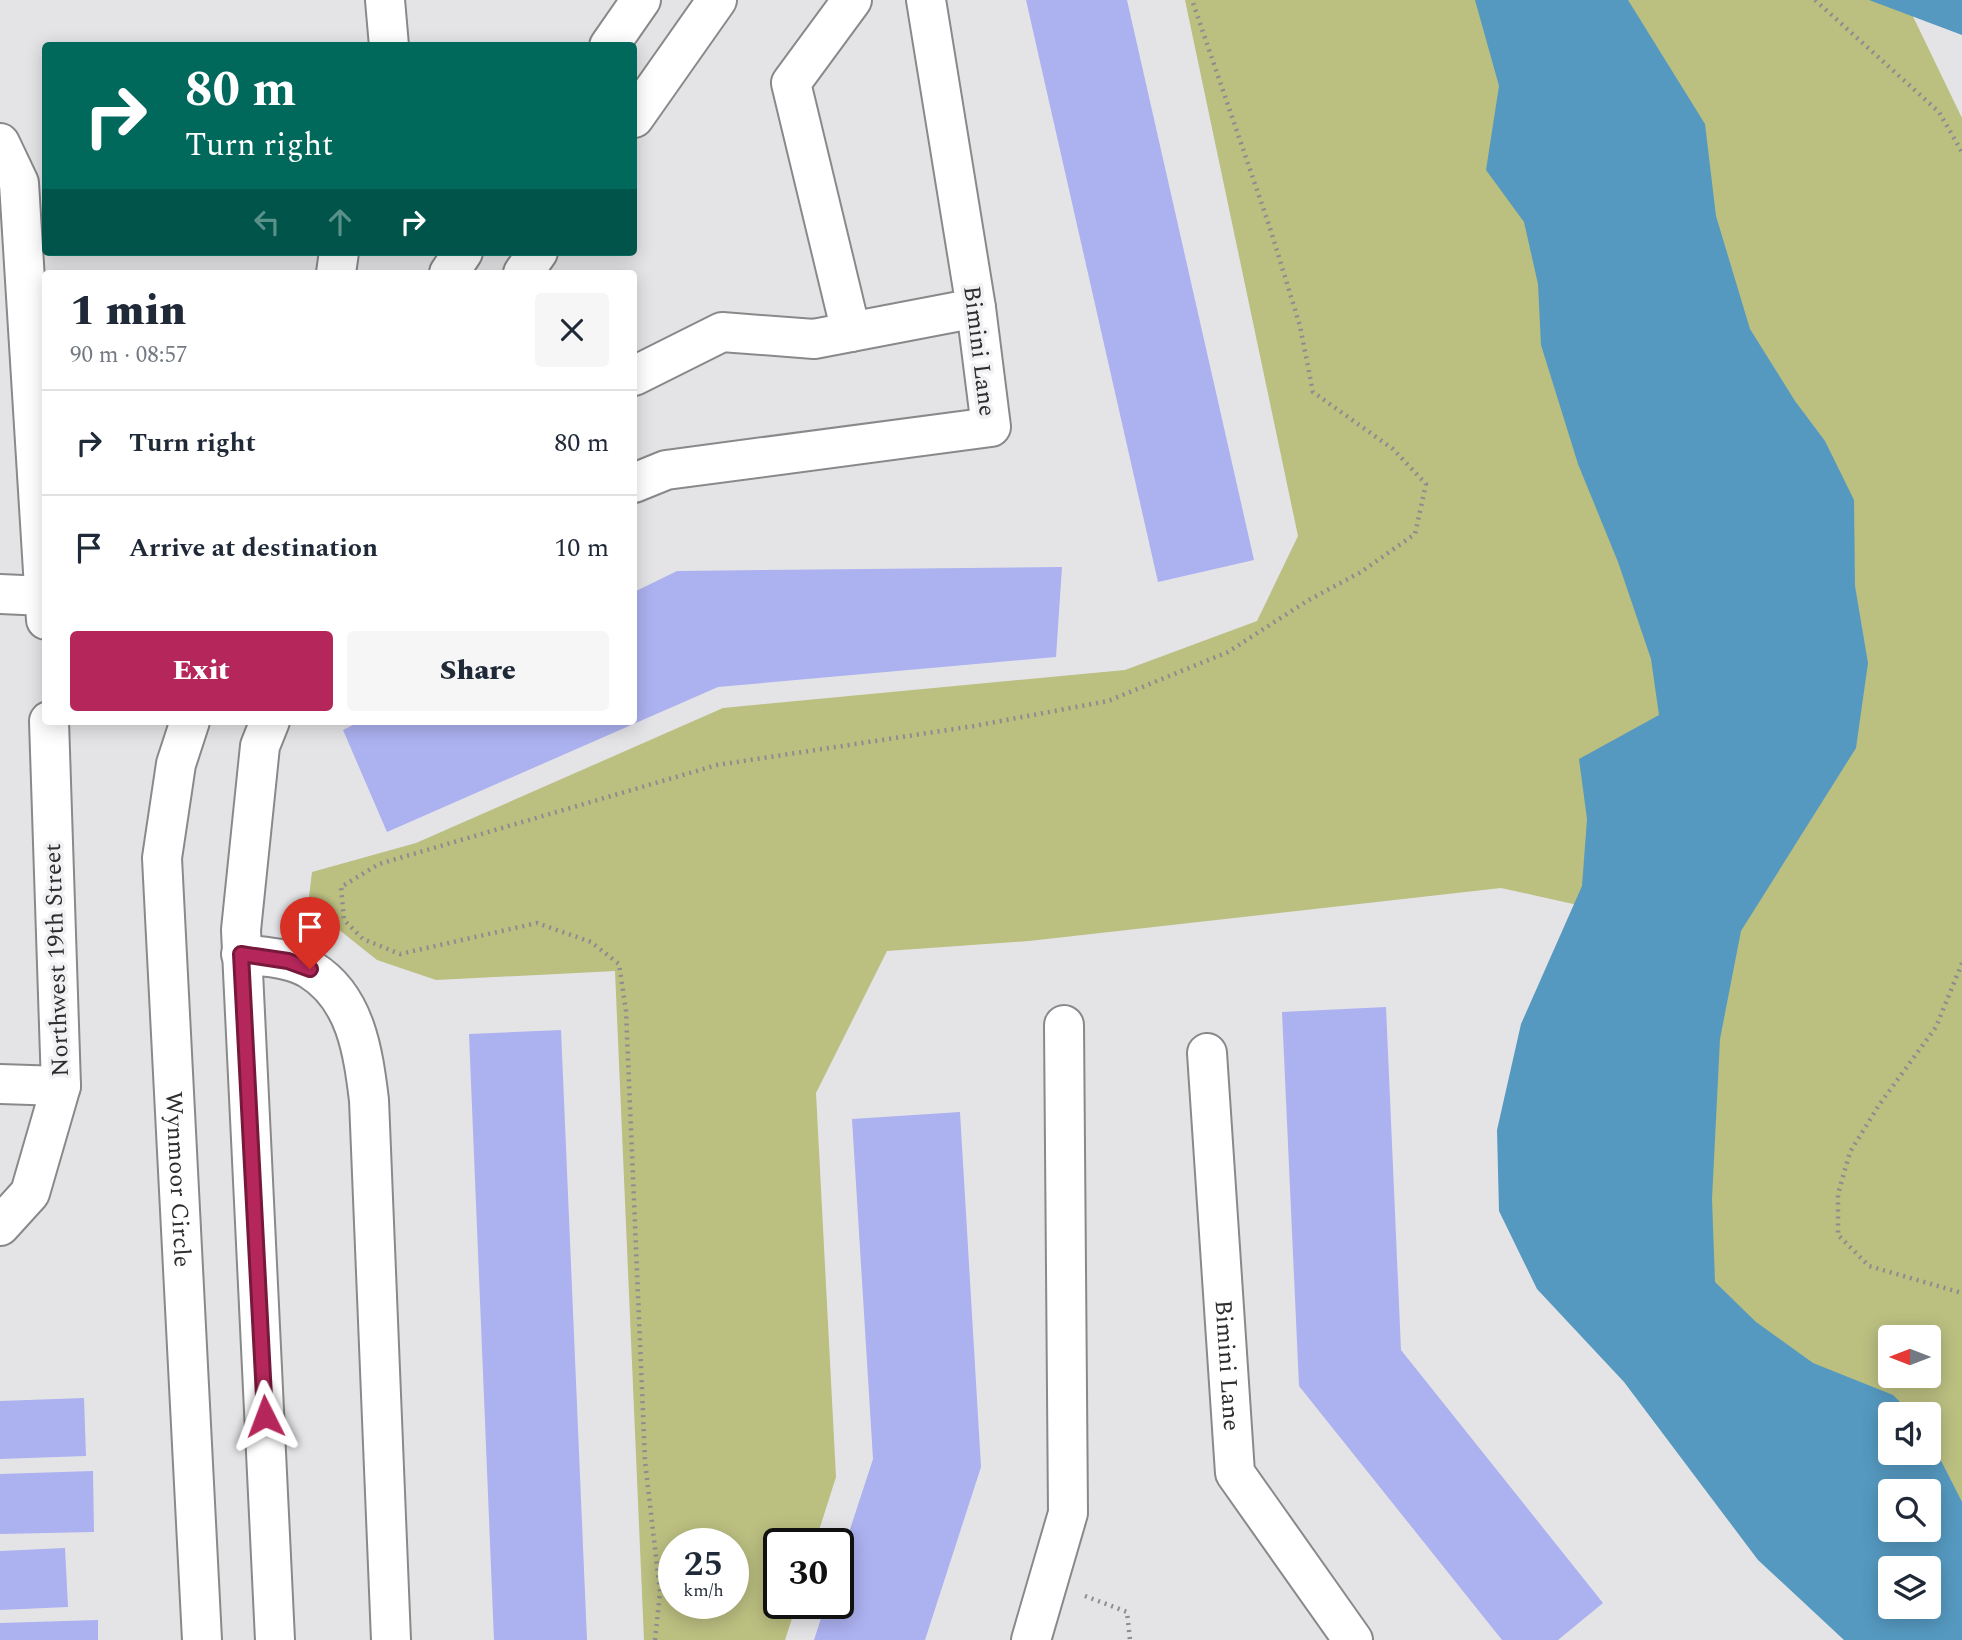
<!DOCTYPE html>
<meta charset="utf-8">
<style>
body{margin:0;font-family:Spectral,serif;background:#f6f6f7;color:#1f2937;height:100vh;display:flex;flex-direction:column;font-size:26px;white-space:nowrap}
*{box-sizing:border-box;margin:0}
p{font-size:23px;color:#747a83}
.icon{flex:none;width:38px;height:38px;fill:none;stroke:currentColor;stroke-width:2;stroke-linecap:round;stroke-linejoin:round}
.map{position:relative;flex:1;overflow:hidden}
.drawer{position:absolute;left:42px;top:270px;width:595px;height:455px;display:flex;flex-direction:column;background:#fff;border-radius:7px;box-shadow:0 4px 18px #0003}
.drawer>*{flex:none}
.hud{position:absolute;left:42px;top:42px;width:595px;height:214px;border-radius:7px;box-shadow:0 4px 18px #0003;background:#00695c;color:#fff;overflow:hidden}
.needle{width:46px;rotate:270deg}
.controls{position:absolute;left:1878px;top:1325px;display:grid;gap:14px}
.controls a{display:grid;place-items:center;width:63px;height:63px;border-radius:7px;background:#fff;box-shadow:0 4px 18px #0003;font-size:35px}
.speed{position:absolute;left:658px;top:1528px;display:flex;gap:14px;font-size:35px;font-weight:700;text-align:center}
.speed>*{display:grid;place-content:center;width:91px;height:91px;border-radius:50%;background:#fff;box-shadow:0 4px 18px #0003;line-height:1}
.speed small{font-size:18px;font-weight:400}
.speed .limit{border:4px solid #111;border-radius:10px;background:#fff;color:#111}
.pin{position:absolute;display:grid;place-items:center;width:60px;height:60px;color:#fff;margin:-72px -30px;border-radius:50% 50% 50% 0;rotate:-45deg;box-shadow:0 0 7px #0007}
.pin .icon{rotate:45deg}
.me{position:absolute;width:77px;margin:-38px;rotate:357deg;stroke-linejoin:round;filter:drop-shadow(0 0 5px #0008)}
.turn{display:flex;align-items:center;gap:24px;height:147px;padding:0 28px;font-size:32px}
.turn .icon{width:91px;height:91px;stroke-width:2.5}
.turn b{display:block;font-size:49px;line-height:60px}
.lanes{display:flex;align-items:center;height:66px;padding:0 28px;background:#0003;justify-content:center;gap:35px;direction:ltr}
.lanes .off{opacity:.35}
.round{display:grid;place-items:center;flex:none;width:74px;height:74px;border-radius:7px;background:#f6f6f7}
.overview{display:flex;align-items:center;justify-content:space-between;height:119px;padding:0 28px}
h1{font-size:42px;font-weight:800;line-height:52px}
.cta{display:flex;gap:14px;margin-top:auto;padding:14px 28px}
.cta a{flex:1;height:80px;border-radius:7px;background:#b5275a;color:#fff;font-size:28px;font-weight:800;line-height:80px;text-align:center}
.cta a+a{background:#f6f6f7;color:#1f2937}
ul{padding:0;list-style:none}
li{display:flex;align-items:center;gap:21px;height:105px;padding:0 28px;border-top:2px solid #e0e1e3}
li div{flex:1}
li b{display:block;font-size:26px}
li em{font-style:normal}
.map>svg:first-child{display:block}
</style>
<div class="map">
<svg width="1962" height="1640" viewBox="0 0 1962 1640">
<rect width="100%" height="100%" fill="#e4e4e7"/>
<path fill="#bbbf80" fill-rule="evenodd" d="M1185,0H1905L1962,118V1640L1928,1568L1622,1321L1609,912L1501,888L1029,941L887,951L816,1093L836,1477L815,1543L779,1544V1603H797L785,1640H644L615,971L436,980L377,960L308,905L312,872L416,843L723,708L1125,670L1257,621L1298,536ZM1890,1337H1928V1376H1890ZM1890,1414H1928V1452H1890ZM1890,1491H1928V1530H1890ZM674,1544H733V1603H674Z"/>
<path fill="#5599c0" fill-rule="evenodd" d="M1475,0H1628L1705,124L1716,216L1750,329L1795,401L1825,441L1854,500L1855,586L1868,663L1856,748L1741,931L1720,1039L1712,1199L1715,1282L1756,1322L1813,1363L1893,1395L1912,1414H1890V1452H1928L1929,1437L1962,1502V1640H1844L1758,1560L1624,1382L1537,1289L1499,1211L1497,1130L1521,1024L1582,886L1587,819L1579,759L1659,715L1651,659L1618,562L1578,464L1541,345L1538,284L1524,222L1486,170L1499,86ZM1890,1491H1928V1530H1890ZM1890,1568H1928V1606H1890Z
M1869,0H1962V35Z"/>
<path fill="#acb1f0" d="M1026,0H1127L1254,560L1158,582Z
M1062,567L1056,657L718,687L387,832L343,730L361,721H634V592L677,571Z
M1386,1007L1401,1350L1603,1603L1558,1640H1502L1299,1386L1282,1012Z
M561,1030L587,1640H494L469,1034Z
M960,1112L981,1467L925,1640H814L826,1603H838V1566L873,1459L852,1119Z
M84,1398L86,1456L0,1459V1401Z
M93,1471L94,1532L0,1534V1474Z
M65,1548L68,1607L0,1610V1551Z
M98,1620V1640H0V1623Z"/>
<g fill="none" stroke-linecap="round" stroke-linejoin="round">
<g stroke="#89898b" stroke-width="42">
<g id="minor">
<path d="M385,0L389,46"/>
<path d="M609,46L641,0"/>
<path d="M634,118L717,0"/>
<path d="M0,143L19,183L46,620"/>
<path d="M336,273L339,252"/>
<path d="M449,273L463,252"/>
<path d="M523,273L538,252"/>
<path d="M851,332L791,83L852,0"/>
<path d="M634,376L722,332L814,339L976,308"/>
<path d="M634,483L666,470L991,427L976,308L926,0"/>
<path d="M0,594L45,596"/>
<path id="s1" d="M190,721L176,764L162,858L202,1640"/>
<path d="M270,721L260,746L241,930L275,1640"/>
<path d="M241,954C263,957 291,957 311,970C356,998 363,1052 369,1100L391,1640"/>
<path id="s2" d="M1207,1053L1235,1473L1353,1640"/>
<path d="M0,1084L61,1086"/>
<path d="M0,1226L30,1193L61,1086L49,721"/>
<path d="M1031,1640L1068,1513L1064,1025"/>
</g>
</g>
<path stroke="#8d8c8f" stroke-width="4.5" stroke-dasharray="2 5" stroke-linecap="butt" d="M1815,0L1939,112L1962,152
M1962,963L1936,1027L1879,1105L1850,1152L1838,1194V1235L1869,1266L1962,1293
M1085,1596L1127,1612L1130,1640
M655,1640L660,1592L645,1461L626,1011L619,964L591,942L537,923L400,954L363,939L344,920L341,887L379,864L717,765L974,726L1108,701L1228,652L1307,601L1361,572L1415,534L1426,484L1393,449L1313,392L1300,326L1270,228L1192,0"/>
<use href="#minor" stroke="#fff" stroke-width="38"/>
</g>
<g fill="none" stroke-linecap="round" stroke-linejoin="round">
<g stroke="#76193a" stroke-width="18">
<path id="route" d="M265,1416L241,954L288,961L310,969"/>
</g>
<use href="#route" stroke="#b5275a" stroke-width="12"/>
</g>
<g text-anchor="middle" stroke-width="7" stroke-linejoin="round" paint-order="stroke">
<g font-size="24" fill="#2d2c2e" stroke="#f1f1f4">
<text transform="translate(980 351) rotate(83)" y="8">Bimini Lane</text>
<text transform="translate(56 960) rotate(-92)" y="8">Northwest 19th Street</text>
<text dy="8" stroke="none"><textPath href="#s1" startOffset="462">Wynmoor Circle</textPath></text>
<text dy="8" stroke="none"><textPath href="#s2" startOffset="313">Bimini Lane</textPath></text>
</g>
</g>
</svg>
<div class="controls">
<a><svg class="needle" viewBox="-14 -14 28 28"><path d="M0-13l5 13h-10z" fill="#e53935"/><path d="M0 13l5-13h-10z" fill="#747a83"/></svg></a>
<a><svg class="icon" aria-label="sound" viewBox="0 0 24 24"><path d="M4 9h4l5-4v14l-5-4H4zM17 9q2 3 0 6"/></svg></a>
<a><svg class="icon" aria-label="search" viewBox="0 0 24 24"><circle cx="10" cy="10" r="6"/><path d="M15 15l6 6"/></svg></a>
<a><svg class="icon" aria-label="layers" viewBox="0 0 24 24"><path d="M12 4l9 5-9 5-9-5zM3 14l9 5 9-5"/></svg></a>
</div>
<div class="speed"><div>25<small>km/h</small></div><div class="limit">30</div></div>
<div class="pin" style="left:310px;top:969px;background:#d93025"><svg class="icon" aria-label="arrive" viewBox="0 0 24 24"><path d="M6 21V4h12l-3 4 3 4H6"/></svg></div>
<svg class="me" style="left:265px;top:1416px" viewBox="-20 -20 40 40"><path d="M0-17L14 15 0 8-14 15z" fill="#b5275a" stroke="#fff" stroke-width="4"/></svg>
<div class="hud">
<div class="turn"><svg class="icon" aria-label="right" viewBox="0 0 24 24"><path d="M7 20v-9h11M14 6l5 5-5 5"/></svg><div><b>80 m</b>Turn right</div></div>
<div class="lanes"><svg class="icon off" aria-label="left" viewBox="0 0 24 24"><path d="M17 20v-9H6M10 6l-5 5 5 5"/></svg><svg class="icon off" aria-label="ahead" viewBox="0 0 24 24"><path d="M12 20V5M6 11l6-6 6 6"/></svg><svg class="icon" aria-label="right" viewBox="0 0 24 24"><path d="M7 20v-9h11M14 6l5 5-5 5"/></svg></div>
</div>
<section class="drawer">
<div class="overview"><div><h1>1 min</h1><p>90 m · 08:57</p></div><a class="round"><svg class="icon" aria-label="close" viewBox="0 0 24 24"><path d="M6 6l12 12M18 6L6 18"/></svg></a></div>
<ul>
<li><svg class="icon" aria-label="right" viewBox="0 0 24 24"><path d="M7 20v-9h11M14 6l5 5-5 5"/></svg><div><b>Turn right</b></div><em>80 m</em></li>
<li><svg class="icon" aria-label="arrive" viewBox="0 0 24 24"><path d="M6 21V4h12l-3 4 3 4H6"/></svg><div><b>Arrive at destination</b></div><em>10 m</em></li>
</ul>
<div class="cta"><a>Exit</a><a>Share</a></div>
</section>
</div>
